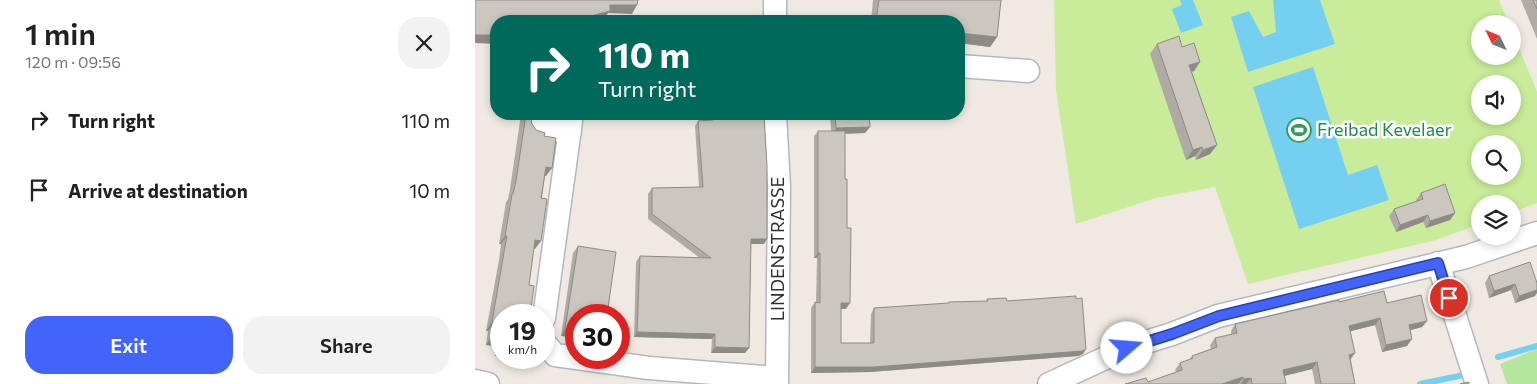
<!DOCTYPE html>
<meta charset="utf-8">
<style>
body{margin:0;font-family:Commissioner,sans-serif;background:#f2f2f2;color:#202124;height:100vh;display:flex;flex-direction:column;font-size:19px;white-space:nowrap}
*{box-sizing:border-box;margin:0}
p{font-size:16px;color:#757577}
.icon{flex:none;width:28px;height:28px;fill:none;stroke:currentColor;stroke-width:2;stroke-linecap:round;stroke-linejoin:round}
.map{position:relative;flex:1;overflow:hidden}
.side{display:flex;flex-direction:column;background:#fff;width:475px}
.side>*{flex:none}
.top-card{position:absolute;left:15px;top:15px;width:475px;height:105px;border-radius:20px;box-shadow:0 2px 8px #0003;background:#00695c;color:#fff;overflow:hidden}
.needle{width:32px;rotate:313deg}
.fabs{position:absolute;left:996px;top:15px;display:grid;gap:10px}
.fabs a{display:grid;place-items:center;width:50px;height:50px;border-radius:50%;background:#fff;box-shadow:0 2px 8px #0003;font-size:25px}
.speed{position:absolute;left:15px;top:304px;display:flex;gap:10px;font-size:25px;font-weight:700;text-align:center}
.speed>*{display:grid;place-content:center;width:65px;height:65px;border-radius:50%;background:#fff;box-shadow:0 2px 8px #0003;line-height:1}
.speed small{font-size:12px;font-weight:400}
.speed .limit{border:8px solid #d22;background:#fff;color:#111}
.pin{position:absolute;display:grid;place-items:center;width:42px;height:42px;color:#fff;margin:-21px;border:2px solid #fff;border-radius:50%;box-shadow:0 1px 5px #0007}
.me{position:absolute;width:55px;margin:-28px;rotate:72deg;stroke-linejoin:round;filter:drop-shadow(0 0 4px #0008)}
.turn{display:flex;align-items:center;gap:18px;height:105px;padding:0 25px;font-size:22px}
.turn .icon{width:65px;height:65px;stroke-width:2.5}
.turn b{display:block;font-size:35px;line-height:42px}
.round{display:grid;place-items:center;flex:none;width:52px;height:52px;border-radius:20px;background:#f2f2f2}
.summary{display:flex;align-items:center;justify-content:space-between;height:85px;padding:0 25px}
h1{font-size:30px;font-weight:600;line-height:38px}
.primary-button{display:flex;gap:10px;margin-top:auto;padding:10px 25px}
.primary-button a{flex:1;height:58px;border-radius:20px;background:#4264fb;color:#fff;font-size:20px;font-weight:600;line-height:58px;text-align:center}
.primary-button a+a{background:#f2f2f2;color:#202124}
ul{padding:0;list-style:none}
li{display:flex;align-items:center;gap:15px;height:70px;padding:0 25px}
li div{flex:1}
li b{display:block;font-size:19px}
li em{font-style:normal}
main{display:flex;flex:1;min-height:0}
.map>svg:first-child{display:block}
</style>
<main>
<section class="side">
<div class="summary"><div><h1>1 min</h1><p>120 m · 09:56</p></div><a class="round"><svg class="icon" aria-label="close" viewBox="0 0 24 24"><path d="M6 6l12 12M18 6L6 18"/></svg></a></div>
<ul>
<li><svg class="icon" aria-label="right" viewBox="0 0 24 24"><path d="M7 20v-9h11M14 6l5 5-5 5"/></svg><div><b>Turn right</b></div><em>110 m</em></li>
<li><svg class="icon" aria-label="arrive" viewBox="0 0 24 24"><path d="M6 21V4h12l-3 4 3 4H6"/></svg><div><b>Arrive at destination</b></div><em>10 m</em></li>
</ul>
<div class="primary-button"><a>Exit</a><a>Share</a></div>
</section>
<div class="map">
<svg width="1062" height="384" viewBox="0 0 1062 384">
<rect width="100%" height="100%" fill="#efe9e1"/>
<path fill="#b6e59e" d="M1062,349V384H1032L1025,364Z"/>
<path fill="#c9ec9a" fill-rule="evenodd" d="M579,0H1024L1034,24H1005V56H1038V33L1062,92V203L1038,212V204H1005V224L961,240L773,284L740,187L681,198L601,224L581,90ZM1005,84H1038V116H1005ZM1005,144H1038V176H1005Z"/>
<path fill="#75cff0" d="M705,0H718L728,25L706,33L697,9L707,5Z
M798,0H845L860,44L773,72L756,17L774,11L788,37L801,32Z
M838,67L873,175L902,165L914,200L824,229L778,87Z"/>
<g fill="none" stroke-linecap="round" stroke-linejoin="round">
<path stroke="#75cff0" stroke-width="6" d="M1023,357L1062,346
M945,384L994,374"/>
<g stroke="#b4b7c1" stroke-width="25">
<path id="minor" d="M300,0V21
M484,66L553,71
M300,114L304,187L302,384
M63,128L95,132
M963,263L1002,384
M69,318L97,114
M69,342L80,355L174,368L302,378
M0,381L13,384
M574,384L652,348L697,334L743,316L991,257L1062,233"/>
</g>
<use href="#minor" stroke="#fff" stroke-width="22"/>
</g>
<path fill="#afaba4" d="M398,0H526L522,37L515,47L484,43V21H396Z
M1046,0H1062V39Z
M682,44L707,47L725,62L719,71L717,72L742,145L735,154L721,160L720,156L711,160L675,54Z
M46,114H69L68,115L57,116L56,118L57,124L61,130L69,136L71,176H70L60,249H59L26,315V356H20L22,346L11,345L13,331H11L24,260L26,244H24L31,202L33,199L35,189Z
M234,114H289V244H276L274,348L270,353H236L237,339L159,337L161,262L165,256L225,258L173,219V194L177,188L224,187L220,126L223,121L234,120Z
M355,114H394L395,127L390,133L370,134L371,309H366V343H395L396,314L399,308L473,304L474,302L511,301L512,299L532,301L608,354L603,356L395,372L336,373V308L340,302H341L342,258H339V136L343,131H356Z
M946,193L980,213L975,220L951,228L948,222L921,232L914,216L919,209L941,201V200Z
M103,246L132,315L86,336L98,253Z
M1055,262L1060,296L1040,303L1036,290L1014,298L1010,283L1014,276Z
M864,302L912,303L952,321L947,327L935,330L932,346L907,352L900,325L875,331L876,360L880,384H840L837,369L810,376L811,384H650L673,382L701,372L700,370L705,363L714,360L717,356L736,349L735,345L740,338L756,334V331L760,324Z"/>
<path fill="#8e8b86" d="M135,5H162L157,14L133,13L129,20L122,21H109L112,17Z
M484,33L522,37L515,47L484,43Z
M0,35H21V44L0,43Z
M725,62L719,71L708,75L714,65Z
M57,114H69L68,115L57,116L52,120Z
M395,127L390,133L357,134L361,128Z
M742,145L735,154L721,160L728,150Z
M727,147L720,156L711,160L718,150Z
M71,167L77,168L71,176L65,175Z
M980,213L975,220L951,228L955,221Z
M953,215L948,222L921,232L925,225Z
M30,236H32L26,244H24Z
M276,239H292L289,244H272Z
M60,240L66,241L60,249L55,248Z
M343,253H345L342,258H339Z
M1040,284L1036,290L1014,298L1019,291Z
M1062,290V293L1060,296L1040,303L1044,296Z
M366,303H375L371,309H363Z
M905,318L900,325L869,333L874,326Z
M952,321L947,327L929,332L934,325Z
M17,322L19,323L13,331H11Z
M90,329L101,331V338L86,336Z
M162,332L240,334L237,339L159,337Z
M17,336L26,338V339L22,346L11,345Z
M937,339L932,346L907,352L911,345Z
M26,347V356H20Z
M240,347L274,348L270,353H236Z
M611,349L608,354L603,356L395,372L336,373L340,367Z
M880,353L875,360L874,355Z
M842,362L837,369L804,377L808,370Z
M768,377L764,383L762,384H747Z
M776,378L771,384H766L769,379Z"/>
<path fill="#cbc7bf" stroke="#8e8b86" d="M0,0H163L162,5H135V11L112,17L111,21H21V35H0Z
M404,0H526L522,37L484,33V21H401Z
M1058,0H1062V9Z
M704,36L707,47L719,43L725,62L714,65L742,145L728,150L727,147L718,150L682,44Z
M51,114H57L56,118L57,124L61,130L70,133L69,136L81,138L77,168L71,167L66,198L72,199L66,241L60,240L57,263L54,285L59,286L55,315H26V338L17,336L19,323L17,322L29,252L32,236H30L37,194H38L41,181Z
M238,114H289L292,166V239H276L274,348L240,347V334L162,332L165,256L236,258L177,214V188L228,187L223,121L238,120Z
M360,114H394L395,127L361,128Z
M343,131H370V179H372V228H376L375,303H366V343H399V308L474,303V302L513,301L512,299L531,298L532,301L601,296V299L607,298L611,349L607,351L399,367H340V302L345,303V253H343Z
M970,184L980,213L955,221L953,215L925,225L919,209L948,199L946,193Z
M103,246L141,252L132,315H101V331L90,329Z
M1055,262L1062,283V290L1044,296L1040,284L1019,291L1014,276Z
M909,291L912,303L946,295L952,321L934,325L937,339L911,345L905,318L874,326L880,353L874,355L880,384H846L842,362L808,370L811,384H777L776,378L769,379L768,377L747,384H650L671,378L673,382L707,370L705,363L718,358L717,356L742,347L740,338L762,333L760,324L864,300V302Z
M994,382V384H985Z"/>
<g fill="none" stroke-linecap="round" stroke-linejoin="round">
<g stroke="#2b41a3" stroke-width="12">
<path id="route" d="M652,348L697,334L744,316L963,263L974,298"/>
</g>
<use href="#route" stroke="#4264fb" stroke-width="9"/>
</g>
<defs>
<g id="stadium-ring" transform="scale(1.25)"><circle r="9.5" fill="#fff" stroke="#2e9e5b" stroke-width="1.5"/><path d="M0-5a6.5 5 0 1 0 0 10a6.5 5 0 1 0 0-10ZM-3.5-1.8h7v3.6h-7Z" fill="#2e9e5b"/></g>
</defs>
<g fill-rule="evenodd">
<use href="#stadium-ring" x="824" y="130"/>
</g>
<g text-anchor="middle" stroke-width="5" stroke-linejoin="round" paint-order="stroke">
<g font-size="18" fill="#27864d" stroke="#fff" text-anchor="start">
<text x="842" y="136">Freibad Kevelaer</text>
</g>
<g font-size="18" fill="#2e2e2e" stroke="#fff">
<text transform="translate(303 249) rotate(-90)" y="6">LINDENSTRASSE</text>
</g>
</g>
</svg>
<div class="fabs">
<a><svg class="needle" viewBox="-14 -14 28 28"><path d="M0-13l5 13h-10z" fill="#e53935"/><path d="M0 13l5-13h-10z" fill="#757577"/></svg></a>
<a><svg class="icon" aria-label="sound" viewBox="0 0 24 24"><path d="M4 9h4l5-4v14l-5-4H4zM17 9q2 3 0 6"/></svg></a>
<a><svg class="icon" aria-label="search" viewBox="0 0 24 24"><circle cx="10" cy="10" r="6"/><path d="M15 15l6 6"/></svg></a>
<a><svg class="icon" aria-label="layers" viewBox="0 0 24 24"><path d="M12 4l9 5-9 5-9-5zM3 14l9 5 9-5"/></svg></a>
</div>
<div class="speed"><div>19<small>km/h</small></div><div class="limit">30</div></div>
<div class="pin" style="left:974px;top:298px;background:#d93025"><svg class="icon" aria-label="arrive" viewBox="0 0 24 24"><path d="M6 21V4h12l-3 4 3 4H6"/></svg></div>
<svg class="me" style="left:652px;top:348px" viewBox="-20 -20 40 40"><circle r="19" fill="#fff"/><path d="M0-13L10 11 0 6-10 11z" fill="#4264fb"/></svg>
<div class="top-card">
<div class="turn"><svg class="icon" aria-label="right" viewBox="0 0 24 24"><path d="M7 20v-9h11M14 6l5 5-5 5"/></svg><div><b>110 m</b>Turn right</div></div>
</div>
</div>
</main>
